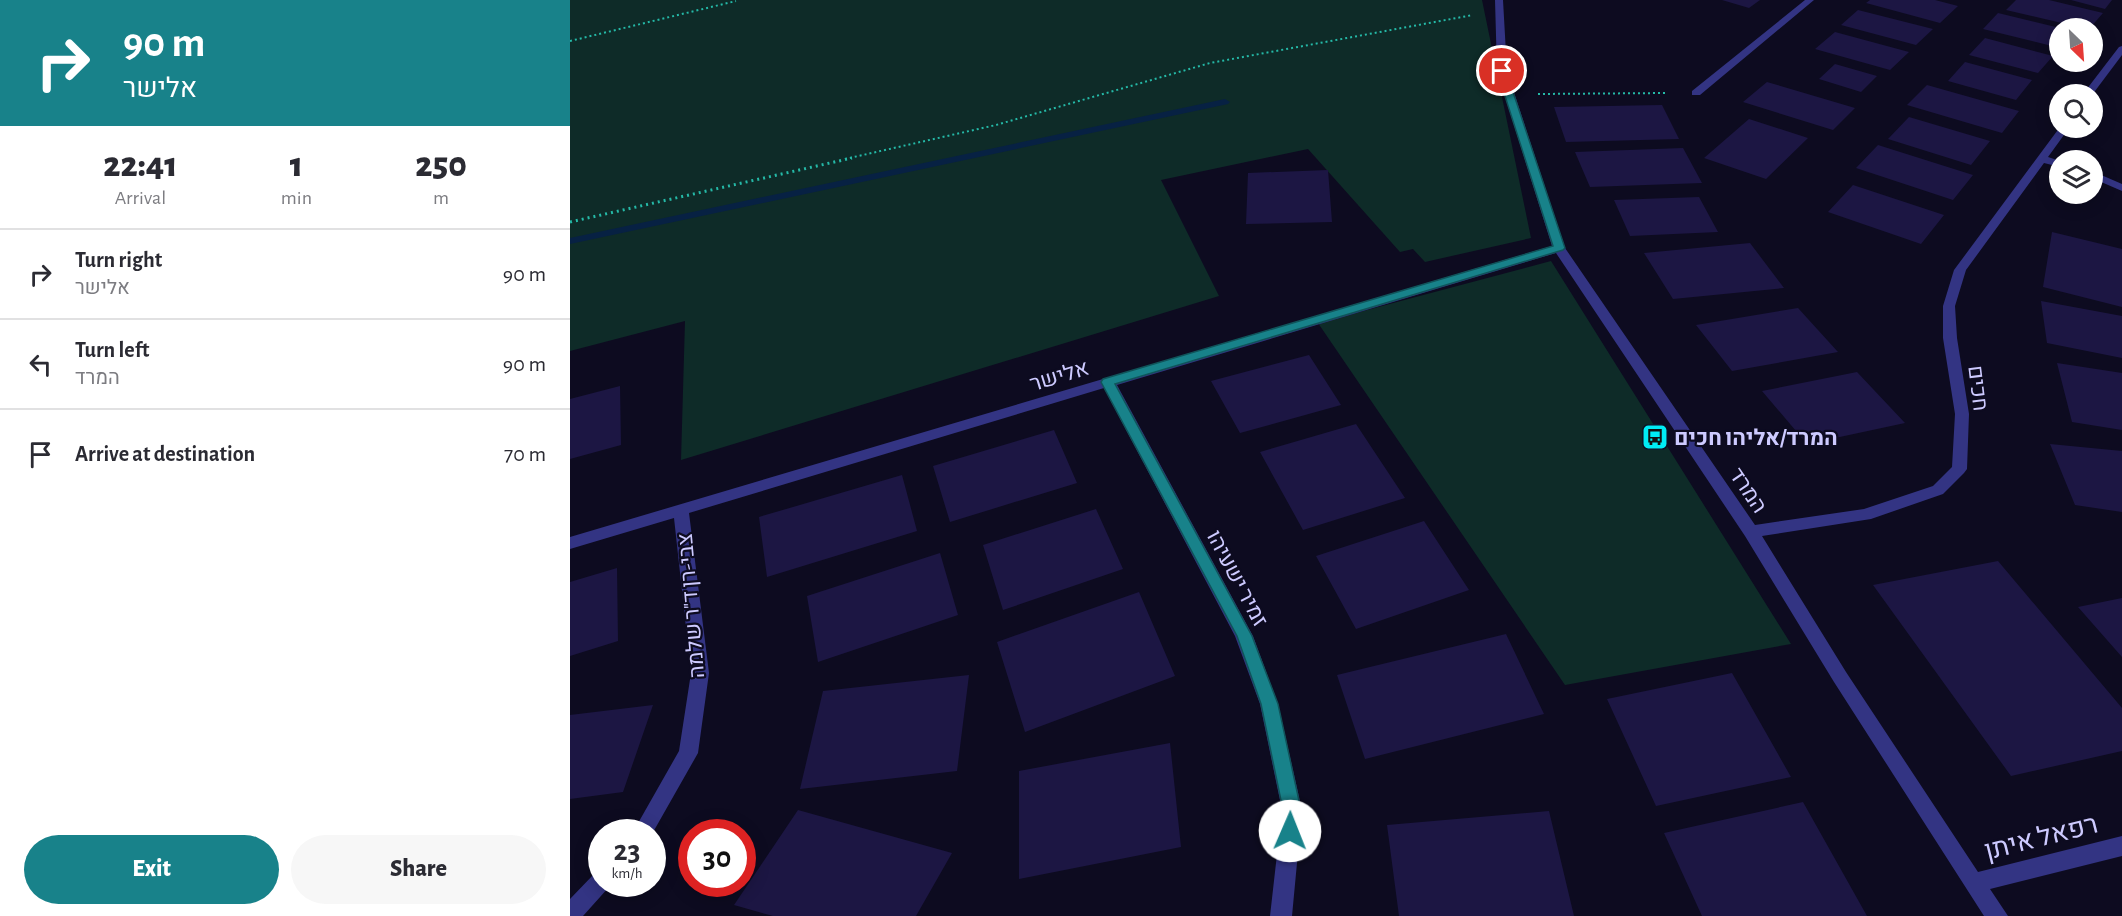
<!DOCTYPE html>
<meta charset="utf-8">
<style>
body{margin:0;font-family:"Alegreya Sans",Heebo,sans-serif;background:#f7f7f7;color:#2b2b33;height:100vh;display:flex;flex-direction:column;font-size:22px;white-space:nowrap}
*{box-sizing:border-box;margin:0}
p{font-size:20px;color:#7c7c81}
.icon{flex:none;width:33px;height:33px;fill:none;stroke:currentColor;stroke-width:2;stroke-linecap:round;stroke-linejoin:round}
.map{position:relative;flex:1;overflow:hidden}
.panel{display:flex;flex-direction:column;background:#fff;width:570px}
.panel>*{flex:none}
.guide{background:#18828a;color:#fff;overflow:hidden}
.needle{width:39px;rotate:155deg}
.fabs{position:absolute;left:1479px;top:18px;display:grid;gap:12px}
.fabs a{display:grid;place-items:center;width:54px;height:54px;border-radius:50%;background:#fff;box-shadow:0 3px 15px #0003;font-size:30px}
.speed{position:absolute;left:18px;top:819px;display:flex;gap:12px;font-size:30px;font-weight:700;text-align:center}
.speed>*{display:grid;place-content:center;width:78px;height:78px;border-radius:50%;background:#fff;box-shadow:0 3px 15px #0003;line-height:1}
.speed small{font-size:15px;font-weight:400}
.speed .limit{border:9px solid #d22;background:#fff;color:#111}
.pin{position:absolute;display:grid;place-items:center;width:51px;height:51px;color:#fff;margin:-26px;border:3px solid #fff;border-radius:50%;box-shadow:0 2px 6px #0007}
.me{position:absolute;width:66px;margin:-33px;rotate:1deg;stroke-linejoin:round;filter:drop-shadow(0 0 4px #0008)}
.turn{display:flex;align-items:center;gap:21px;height:126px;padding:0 24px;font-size:27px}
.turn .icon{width:78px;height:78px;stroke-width:2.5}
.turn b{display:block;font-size:42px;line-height:51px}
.eta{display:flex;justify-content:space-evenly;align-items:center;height:102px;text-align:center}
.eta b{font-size:36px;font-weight:800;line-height:42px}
.action{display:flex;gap:12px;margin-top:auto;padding:12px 24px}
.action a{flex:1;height:69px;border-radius:36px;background:#18828a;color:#fff;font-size:24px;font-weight:800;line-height:69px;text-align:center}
.action a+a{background:#f7f7f7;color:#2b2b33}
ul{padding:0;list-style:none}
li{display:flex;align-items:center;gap:18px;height:90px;padding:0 24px;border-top:2px solid #e1e1e2}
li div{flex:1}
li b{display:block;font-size:22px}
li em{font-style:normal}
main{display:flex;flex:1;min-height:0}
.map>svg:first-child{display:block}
</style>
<main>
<section class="panel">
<div class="guide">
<div class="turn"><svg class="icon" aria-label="right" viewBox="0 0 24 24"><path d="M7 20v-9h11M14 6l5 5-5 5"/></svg><div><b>90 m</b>אלישר</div></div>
</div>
<div class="eta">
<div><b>22:41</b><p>Arrival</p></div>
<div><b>1</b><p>min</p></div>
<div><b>250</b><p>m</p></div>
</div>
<ul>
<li><svg class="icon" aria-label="right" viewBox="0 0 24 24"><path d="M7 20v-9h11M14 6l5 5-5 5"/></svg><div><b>Turn right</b><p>אלישר</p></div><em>90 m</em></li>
<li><svg class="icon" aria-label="left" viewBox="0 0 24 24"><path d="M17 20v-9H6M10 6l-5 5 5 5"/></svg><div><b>Turn left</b><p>המרד</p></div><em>90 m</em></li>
<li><svg class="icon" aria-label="arrive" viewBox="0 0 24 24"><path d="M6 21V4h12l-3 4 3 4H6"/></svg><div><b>Arrive at destination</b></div><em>70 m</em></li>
</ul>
<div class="action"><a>Exit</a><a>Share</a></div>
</section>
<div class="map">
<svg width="1552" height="916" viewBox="0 0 1552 916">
<rect width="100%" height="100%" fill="#0d0b20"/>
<path fill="#0e2b28" d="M0,0H912L961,238L855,262L843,249L830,252L738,149L591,180L649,296L111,460L115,321L0,351Z
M981,261L1221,644L995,685L748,323Z"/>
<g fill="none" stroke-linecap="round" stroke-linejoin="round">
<path fill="#072143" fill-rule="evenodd" d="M655,99L660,102L658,104L0,244V238Z"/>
</g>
<path fill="#1c1643" d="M1152,0H1190L1179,8Z
M1300,0H1365L1388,6L1370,23L1296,3Z
M1446,0H1479L1533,13L1520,28H1513L1436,10Z
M1501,0H1542L1535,9Z
M1288,10L1363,29L1346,45L1271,25Z
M1428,13L1490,28V48L1413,29Z
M1265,32L1339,52L1320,70L1245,49Z
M1415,38L1483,56L1468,73L1399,55Z
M1395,62L1462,80L1446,100L1378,81Z
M1265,64L1307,76L1291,92L1249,79Z
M1197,82L1285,108L1263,130L1173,102Z
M1357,85L1449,111L1432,133L1337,105Z
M1092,105L1109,139L996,142L984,107Z
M1339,117L1420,141L1401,165L1318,139Z
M1179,119L1238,138L1196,179L1134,158Z
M1308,145L1403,175L1383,200L1286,168Z
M1113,148L1132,183L1020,187L1005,152Z
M758,170L762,222L676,224L678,173Z
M1283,185L1374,215L1351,244L1258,212Z
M1129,197L1148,232L1060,236L1044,200Z
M1482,232L1552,249V307L1473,287Z
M1180,243L1214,288L1103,299L1074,253Z
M1471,301L1552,316V358L1477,343Z
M1228,308L1268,352L1162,371L1126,325Z
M739,355L771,405L670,433L641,381Z
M1487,363L1552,373V430L1502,422Z
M1287,372L1335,423L1237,444L1192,391Z
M50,386L51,445L0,459V399Z
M786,424L835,498L733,530L690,452Z
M484,430L507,483L380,522L363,466Z
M1480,444L1552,451V512L1505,505Z
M332,475L347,531L197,577L189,517Z
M526,509L553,569L433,610L413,545Z
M854,521L899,590L786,629L746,556Z
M370,553L388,615L248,662L237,596Z
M1428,561L1552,708V751L1441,776L1303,585Z
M47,568L48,641L0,656V582Z
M569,592L605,676L455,732L427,642Z
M1552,598V657L1508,607Z
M936,634L974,714L795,759L767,675Z
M1162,673L1221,777L1086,806L1037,699Z
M399,675L387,771L230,789L253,691Z
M83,705L53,792L0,799V715Z
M600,743L611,847L449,879V771Z
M1233,802L1297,916H1132L1094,833Z
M228,810L382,853L346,916H203L164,905Z
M979,811L1004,916H829L817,825Z"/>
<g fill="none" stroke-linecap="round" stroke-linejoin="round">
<path stroke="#25b9a7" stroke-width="2" stroke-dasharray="2 3" stroke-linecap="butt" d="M0,41L166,1
M968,94L1098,93
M275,159L426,125L640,63L903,15"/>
<path stroke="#25b9a7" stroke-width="3" stroke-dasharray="2 4" stroke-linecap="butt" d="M0,222L282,158"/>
<path fill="#333483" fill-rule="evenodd" d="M925,0H933L937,71L995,248L1185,525L1294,509L1363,486L1382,467L1385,414L1373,338V306L1384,270L1490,127L1499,128L1478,157L1490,161V167L1474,163L1396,270L1385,306L1387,338L1399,414L1397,469L1394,473L1373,494L1301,519L1192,536L1276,672L1408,872L1552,836V856L1420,889L1438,916H1414L1264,682L1175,536L986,253L547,385L683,636L708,704L732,810L722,916H700L712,810L690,704L665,636L534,388L119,513L139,673L128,753L82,834V832H63L109,751L121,673L104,518L0,549V537L982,246L927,71Z
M1235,0H1244L1130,95H1122V91Z
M1552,46V55L1522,95L1513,94L1549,47Z
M1522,171L1552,184V191L1522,178Z
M32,870V884H41L39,887L13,916H0V899L25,873Z"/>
</g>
<path fill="#18828a" stroke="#10545a" stroke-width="1.5" d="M932,68L936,71L995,248L993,250L545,384L682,636L708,704L731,810L726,837L720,839L713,837L711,831L713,810L691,704L667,636L531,382L533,379L983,246L927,71Z"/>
<defs>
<g id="bus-square" transform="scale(1.35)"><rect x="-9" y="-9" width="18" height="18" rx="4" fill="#00ecf5" stroke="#0d0b20"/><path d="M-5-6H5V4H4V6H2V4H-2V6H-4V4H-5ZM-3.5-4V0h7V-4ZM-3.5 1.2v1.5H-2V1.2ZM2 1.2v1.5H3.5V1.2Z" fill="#111"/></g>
</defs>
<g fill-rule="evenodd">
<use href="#bus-square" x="1085" y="437"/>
</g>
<g text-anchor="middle" stroke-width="4.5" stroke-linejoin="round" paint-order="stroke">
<g font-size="22" fill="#cdcaff" stroke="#0d0b20">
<text transform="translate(489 375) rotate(-17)" y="8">אלישר</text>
<text transform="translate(1409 388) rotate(83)" y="8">חכים</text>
<text transform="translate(1179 490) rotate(56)" y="8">המרד</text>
<text transform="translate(668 578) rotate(62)" y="8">זמיר ישעיהו</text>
<text transform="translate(120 606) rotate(-95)" y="8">צבי-רן ד"ר שלמה</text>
</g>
<g font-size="22" font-weight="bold" fill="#cdcaff" stroke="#0d0b20" text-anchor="start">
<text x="1104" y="445">המרד/אליהו חכים</text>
</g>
<g font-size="27" fill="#cdcaff" stroke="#0d0b20">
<text transform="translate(1471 837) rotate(-14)" y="9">רפאל איתן</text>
</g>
</g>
</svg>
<div class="fabs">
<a><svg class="needle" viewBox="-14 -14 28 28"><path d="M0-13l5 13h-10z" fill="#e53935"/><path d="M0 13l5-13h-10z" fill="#7c7c81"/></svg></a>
<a><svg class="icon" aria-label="search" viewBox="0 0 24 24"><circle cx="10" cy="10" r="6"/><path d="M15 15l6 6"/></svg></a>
<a><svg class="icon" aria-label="layers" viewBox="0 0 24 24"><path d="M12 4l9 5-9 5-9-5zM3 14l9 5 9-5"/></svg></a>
</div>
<div class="speed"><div>23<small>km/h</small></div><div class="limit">30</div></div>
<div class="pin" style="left:932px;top:71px;background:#d93025"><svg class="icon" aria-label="arrive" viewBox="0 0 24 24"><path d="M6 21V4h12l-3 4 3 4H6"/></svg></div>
<svg class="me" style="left:720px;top:831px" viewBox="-20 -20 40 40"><circle r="19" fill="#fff"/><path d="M0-13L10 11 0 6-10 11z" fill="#18828a"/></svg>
</div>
</main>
